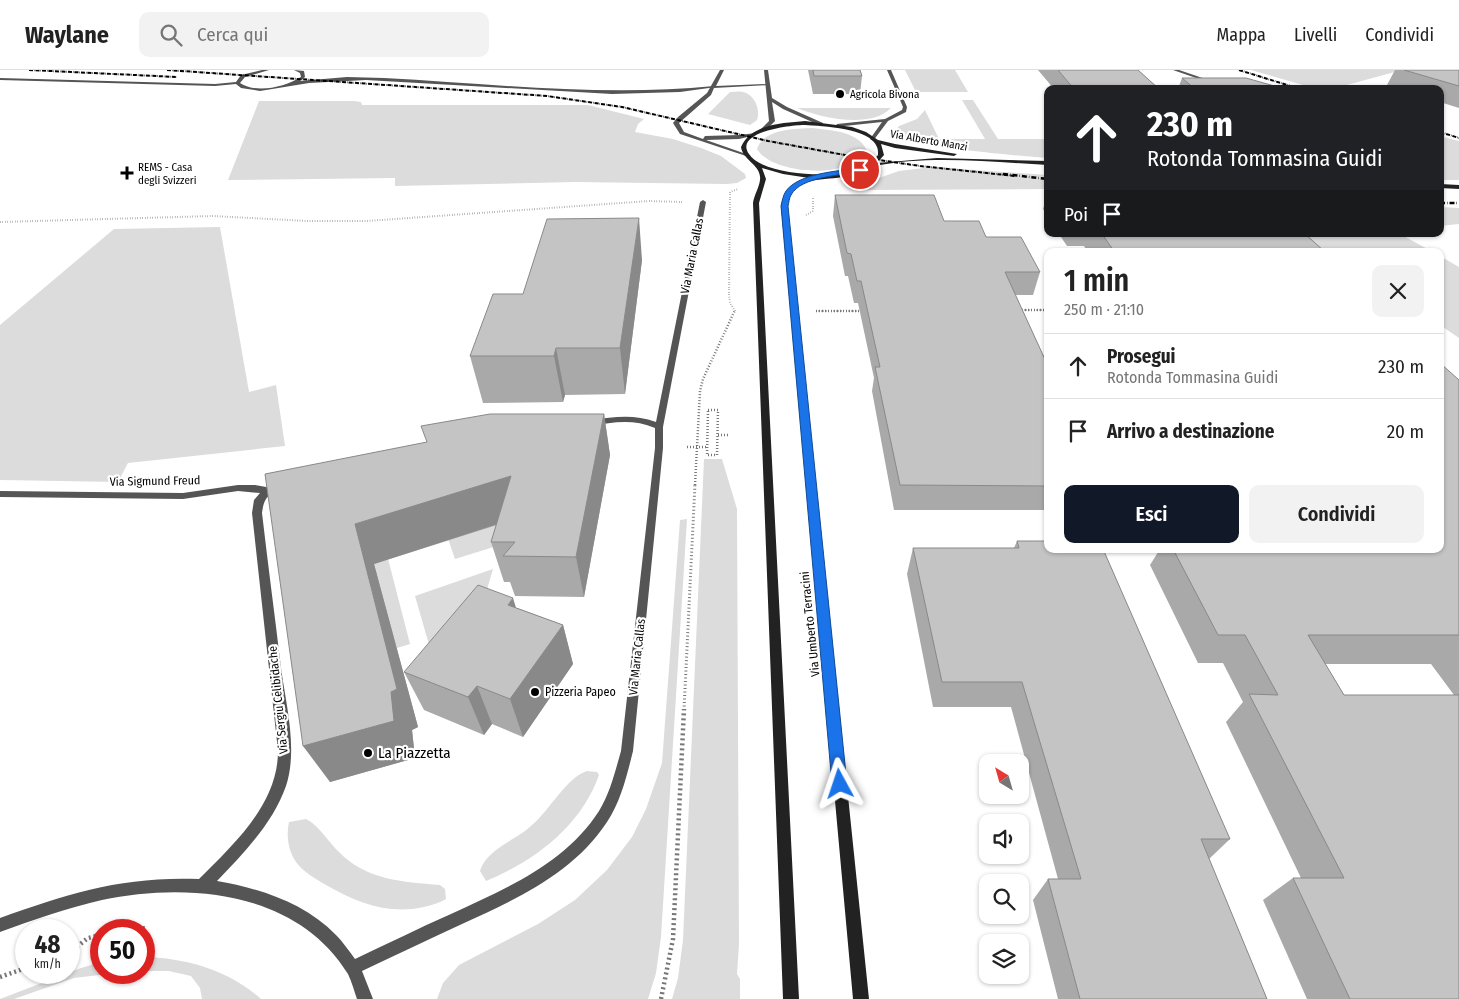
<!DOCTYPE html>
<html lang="it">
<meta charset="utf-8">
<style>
body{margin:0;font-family:"Fira Sans Condensed",sans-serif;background:#f2f2f2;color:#222;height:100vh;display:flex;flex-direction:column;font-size:19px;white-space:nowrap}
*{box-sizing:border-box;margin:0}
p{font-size:16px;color:#767676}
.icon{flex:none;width:28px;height:28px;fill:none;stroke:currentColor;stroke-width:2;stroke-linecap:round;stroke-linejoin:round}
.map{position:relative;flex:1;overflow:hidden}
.details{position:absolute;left:1044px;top:178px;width:400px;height:305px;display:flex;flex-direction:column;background:#fff;border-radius:10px;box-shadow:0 1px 4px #0004}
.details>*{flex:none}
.guide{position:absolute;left:1044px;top:15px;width:400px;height:152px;border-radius:10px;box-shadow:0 1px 4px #0004;background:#202124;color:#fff;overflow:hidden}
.needle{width:32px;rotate:323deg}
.controls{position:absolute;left:979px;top:684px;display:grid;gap:10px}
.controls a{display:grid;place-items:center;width:50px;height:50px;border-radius:10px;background:#fff;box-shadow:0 1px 4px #0004;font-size:25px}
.speed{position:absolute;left:15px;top:849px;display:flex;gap:10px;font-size:25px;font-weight:700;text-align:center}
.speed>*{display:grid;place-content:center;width:65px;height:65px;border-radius:50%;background:#fff;box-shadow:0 1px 4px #0004;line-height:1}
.speed small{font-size:12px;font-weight:400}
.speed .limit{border:8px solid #d22;background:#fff;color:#111}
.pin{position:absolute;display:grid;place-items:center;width:42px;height:42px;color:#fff;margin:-21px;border:2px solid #fff;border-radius:50%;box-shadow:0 1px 5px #0007}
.me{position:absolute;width:55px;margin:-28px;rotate:355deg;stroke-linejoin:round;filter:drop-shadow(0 0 4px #0008)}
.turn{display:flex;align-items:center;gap:18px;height:105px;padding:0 20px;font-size:22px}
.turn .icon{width:65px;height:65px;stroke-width:2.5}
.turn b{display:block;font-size:35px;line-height:42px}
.then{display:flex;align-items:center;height:48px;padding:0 20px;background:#0003;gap:10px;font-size:19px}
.round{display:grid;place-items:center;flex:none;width:52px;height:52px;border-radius:10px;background:#f2f2f2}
.summary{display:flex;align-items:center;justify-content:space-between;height:85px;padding:0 20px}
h1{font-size:30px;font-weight:600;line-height:38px}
.action{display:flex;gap:10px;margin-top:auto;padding:10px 20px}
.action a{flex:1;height:58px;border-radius:10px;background:#111827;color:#fff;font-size:20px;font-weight:600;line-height:58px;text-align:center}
.action a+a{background:#f2f2f2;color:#222}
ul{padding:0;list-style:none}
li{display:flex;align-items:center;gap:15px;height:65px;padding:0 20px;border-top:1px solid #e0e0e0}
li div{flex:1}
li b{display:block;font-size:19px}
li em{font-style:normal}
header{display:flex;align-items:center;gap:30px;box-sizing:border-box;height:70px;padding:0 25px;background:#fff;border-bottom:1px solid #e0e0e0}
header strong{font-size:24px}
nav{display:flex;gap:28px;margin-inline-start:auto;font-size:18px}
.search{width:350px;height:45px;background:#f2f2f2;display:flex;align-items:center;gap:12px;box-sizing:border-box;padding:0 18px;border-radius:10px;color:#767676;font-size:19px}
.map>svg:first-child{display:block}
</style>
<header>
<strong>Waylane</strong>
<div class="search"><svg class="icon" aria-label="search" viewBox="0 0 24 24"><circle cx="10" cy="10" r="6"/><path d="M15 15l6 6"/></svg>Cerca qui</div>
<nav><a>Mappa</a><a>Livelli</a><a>Condividi</a></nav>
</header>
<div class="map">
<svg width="1459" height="929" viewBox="0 0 1459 929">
<rect width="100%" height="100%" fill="#fff"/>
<path fill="#dcdcdc" d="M905,0H955L968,22H916Z
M1251,0H1402L1332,19H1317Z
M730,22C734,22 739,21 743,22C754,24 761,39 757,50L750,55L708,44Z
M962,30H973L998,69H1047V88C1024,86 904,77 894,63L899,56L917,49L925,40L939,69H985Z
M259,31H354L361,32L362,35H588L644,49L638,54L635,62L673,69L701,78L721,86L745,104L746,108L737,113L727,114L575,112L395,116V108L228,110Z
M797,38H891C871,59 821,48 797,38Z
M811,58C830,60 859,61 867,81C852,110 772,105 757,79C764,59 793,59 811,58Z
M1440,66L1459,71V110H1440Z
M932,97L1047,105V119L860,120L859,115L899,101Z
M1440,137L1459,138V154L1440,156Z
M220,157L249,322L276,315L285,376L128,393L118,412L0,410V255L114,159Z
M1287,164H1400L1431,181H1316Z
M1440,186L1459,197V268L1440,255Z
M704,389H722L737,439L739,874L737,904L740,909V929H672L678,908L683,870Z
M687,449L661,867L656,903L648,929H437L443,913L459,895L538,854L575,830L607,800L632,767L646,739L662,693L680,450Z
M443,454L504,455L500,475L455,489Z
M385,477L410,574L397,578L362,499Z
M493,499L474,564L434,592L415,526Z
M587,701L597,702L599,705C581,756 535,791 486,811L480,801C486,779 517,770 532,755C549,741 567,707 587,701Z
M306,749C320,756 328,772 339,782C366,810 403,812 440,815L445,819L446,829C439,833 432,835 424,837C389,845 357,833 326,815C316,809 303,802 296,792C288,780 286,766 289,752Z
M144,887C186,888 229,900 261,929H202L200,918L191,906L169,901H144Z
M101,892V902L116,903L74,908L14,929H0L81,898Z"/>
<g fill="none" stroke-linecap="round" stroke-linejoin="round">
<path stroke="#777" stroke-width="2" stroke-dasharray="0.5 2" stroke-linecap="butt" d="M806,145L813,141V128
M0,152L213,146L307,151H367L649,131L682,132
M1019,240H1048
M735,241L730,233L729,225L730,122L738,119
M816,241H862"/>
<path stroke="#777" stroke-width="2.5" stroke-dasharray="1 2" stroke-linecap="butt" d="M1019,240H1048
M816,241H862
M708,340H718L717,385H707Z
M718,365H728
M687,377H707
M695,415L700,321L703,309L735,240"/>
<path stroke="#777" stroke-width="3" stroke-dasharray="1 2.5" stroke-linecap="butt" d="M684,640L695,414"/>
<path stroke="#777" stroke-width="4.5" stroke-dasharray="2 3" stroke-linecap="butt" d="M123,860L147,858
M69,883L88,868L101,865
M0,907L26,898
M661,929L673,869L684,639"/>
<path fill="#555" fill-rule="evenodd" d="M262,0H269L245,7L240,13C256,24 285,17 301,7L300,3L294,0L304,1L305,7L300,11L347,7L384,8C495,14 604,27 714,16L716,17L680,22L612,24L366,10L309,13L260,21L241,18L236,14L215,16L0,10V8L215,14L236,12L241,5Z
M887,0H891L907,37L906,42L888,51L873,71L870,69L882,52L835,57L837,54L885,49L902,40L903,37Z
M1173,0H1179L1235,19H1228Z"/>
<path fill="#555" fill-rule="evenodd" d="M720,0H724L716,16L767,14L769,15L714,18L711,25L679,53L684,62L703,69L705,66L739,65L756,63V65L739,69L706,70L749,85V87L680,64L673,53L678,47L707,23Z
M703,130L706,132L663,357V378L633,681C627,705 621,731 607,752C573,804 516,829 462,854C429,869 396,885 362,901L373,929H357C354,921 352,912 348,904C297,821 188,812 102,830C67,838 33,850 0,862V848C69,823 124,806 199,809C234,774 278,734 278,681L252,443L254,430L260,423L238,421L183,429L0,427V421L183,423L238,415H255L266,417L279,411L284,414C272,427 265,421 262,443C268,495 275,547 281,598C286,635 298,679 286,716C273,753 244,783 217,811C259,818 305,833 336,865C343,872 349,881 355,889C387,874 419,858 451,844C505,819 565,794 599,741C610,723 615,702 621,681L655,378V358C634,349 613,352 592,356L588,353L592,350C614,347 634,344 656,352L700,132Z"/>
<path fill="#555" fill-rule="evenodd" d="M764,0H768L772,28L787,37L823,53V55H819L783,39L772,32L775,51L765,61H761V59L769,51Z"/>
<path fill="#222" fill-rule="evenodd" d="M805,51L852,57L866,62L878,70L895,74L957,84L954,86L895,78L881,74L884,85L877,93L937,88L1048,91V95C993,92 928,85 875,96C870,97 866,100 861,102C855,104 848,105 842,107C820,111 792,106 787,136L869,929H853L781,136C784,120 795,113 809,108L783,104L762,98L766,109L759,133L799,929H783L753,133C754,125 759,118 760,110C762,95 743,91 741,77C751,54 783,53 805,51ZM805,55C822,56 871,58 877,77C878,79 878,82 878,85C872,92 866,97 856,100C834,108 763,106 749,84C733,61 793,55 805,55Z
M1440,114L1459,115V119L1440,118Z"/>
<path stroke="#000" stroke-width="2" stroke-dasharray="4 1 0.5 1" stroke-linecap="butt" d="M29,0L177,7
M167,0L547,26L622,37L768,71L845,85L920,96L1015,106
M1239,0L1300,19
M1440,62L1459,68"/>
<path stroke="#000" stroke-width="2.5" stroke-dasharray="5 2 0.5 2" stroke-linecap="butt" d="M1003,104L1048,109
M1440,133H1459"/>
</g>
<path fill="#a9a9a9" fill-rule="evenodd" d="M808,0H860L862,6L860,24H813Z
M1038,0H1138L1159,19H1054Z
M1395,0H1459V38L1440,32V19H1399L1387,15Z
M1182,8L1278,17L1288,19H1178Z
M1048,124V146L1043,139Z
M835,125L944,151L986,167L1040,202L1033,225H1015L1048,296V440H894L872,321L874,308L858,233H854L848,206H845L833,146Z
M1059,164H1305L1324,181H1087L1084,176H1067Z
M642,190L625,324L565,325L563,332L483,333L470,286L523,224Z
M1459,310V929H1307L1263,830L1293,808H1301L1226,652L1243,632L1223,593H1198L1150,495L1160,479H1440ZM1325,594H1431L1454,625H1344Z
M604,344L610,385L584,527L515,526L510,512H504L491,472L497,455L374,494L418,657L412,660L415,688L330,712L265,404Z
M1017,471L1230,769L1209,789L1267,929H1058L1033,830L1048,809H1058L1011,637H933L907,504L913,478H1014Z
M517,538L563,555L573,594L523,667L492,654L484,665L424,640L404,602Z"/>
<path fill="#898989" d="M639,148L642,190L625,324L620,278Z
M556,278L565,325L563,332L554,286Z
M604,344L610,385L584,527L576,487Z
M511,406L522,446L374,494L418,657L412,660L415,688L330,712L303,676L355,454Z
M513,528L525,567L508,535Z
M563,555L573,594L523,667L510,629Z
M477,616L492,654L484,665L468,627Z"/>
<path fill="#c4c4c4" stroke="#898989" d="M813,0H860L862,6H814Z
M1058,0H1138L1159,19H1074Z
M1404,0H1459V16Z
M1182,8H1246L1278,17L1284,16L1288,19H1195Z
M835,125H934L944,151H979L986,167H1021L1040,202H1005L1048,296V416L900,415L875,297H880L861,211H857L851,184L847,183Z
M639,148L620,278H556L554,286H470L493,224H523L547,149Z
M1102,164H1305L1324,181H1114Z
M1440,293L1459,310V565H1308L1344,625H1459V929H1350L1293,808H1344L1249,624L1278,625L1245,565H1218L1173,479H1440Z
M490,344H604L576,487L503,486L515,472H491L511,406L355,454L397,619L391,622L394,651L303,676L265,404L427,372L421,356Z
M1017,471H1048V479H1103L1230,769H1201L1267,929H1080L1048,809H1081L1022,612H942L913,478H1019Z
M478,515L513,528L508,535L563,555L510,629L477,616L468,627L404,602Z"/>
<path fill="#1a73e8" stroke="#114b97" d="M860,98L862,99V102C844,105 801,106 791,125C789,128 789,133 788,136L847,714L845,719L840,721L835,719L832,714L781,136C782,132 783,125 786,121C799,103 839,101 860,98Z"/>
<g fill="#000" stroke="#fff" stroke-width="2">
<circle cx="840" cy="24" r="5"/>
<path d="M124.5 95.5h5v5h5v5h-5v5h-5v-5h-5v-5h5z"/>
<circle cx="535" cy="622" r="5"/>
<circle cx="368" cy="683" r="5"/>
</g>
<g text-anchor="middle" stroke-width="4.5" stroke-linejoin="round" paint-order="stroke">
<g font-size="11" fill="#000" stroke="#fff" text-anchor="start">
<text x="850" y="28">Agricola Bivona</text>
<text x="138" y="101">REMS - Casa<tspan x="138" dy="13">degli Svizzeri</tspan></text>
</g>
<g font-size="11" fill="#000" stroke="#fff">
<text transform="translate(929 70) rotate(10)" y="4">Via Alberto Manzi</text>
</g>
<g font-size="12" fill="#000" stroke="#fff">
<text transform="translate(692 186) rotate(-79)" y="4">Via Maria Callas</text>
<text transform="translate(155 411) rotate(-1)" y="4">Via Sigmund Freud</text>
<text transform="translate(810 554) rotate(-96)" y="4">Via Umberto Terracini</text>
<text transform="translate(637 587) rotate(-84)" y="4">Via Maria Callas</text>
<text transform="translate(278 630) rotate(-96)" y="4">Via Sergiu Celibidache</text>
</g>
<g font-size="12" fill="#000" stroke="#fff" text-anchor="start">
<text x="545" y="626">Pizzeria Papeo</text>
</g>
<g font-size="15" fill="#000" stroke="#fff" text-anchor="start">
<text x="378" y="688">La Piazzetta</text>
</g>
</g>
</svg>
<div class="controls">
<a><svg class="needle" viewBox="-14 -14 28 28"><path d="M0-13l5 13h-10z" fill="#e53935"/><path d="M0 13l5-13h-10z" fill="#767676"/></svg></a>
<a><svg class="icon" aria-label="sound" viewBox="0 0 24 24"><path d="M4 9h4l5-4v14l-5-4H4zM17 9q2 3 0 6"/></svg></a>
<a><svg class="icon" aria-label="search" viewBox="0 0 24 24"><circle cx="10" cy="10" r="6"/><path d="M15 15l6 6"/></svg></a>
<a><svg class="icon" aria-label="layers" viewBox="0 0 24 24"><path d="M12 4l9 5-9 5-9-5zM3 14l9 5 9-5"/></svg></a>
</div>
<div class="speed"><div>48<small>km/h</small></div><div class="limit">50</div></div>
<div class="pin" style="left:860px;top:100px;background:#d93025"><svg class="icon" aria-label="arrive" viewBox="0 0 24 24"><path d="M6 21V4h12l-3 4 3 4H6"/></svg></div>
<svg class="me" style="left:840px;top:714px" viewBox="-20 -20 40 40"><path d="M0-17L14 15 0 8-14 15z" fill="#1a73e8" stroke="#fff" stroke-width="4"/></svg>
<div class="guide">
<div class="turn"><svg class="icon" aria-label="ahead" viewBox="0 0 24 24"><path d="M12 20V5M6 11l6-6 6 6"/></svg><div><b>230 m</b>Rotonda Tommasina Guidi</div></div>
<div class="then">Poi<svg class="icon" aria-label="arrive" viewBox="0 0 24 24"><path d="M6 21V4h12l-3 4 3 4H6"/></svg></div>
</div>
<section class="details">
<div class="summary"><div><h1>1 min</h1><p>250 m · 21:10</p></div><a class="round"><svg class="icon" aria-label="close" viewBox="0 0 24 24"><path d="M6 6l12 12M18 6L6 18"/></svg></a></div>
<ul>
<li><svg class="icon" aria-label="ahead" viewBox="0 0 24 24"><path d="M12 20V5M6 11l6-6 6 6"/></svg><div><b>Prosegui</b><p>Rotonda Tommasina Guidi</p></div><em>230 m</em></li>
<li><svg class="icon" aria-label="arrive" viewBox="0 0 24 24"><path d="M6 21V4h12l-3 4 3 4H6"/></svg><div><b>Arrivo a destinazione</b></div><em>20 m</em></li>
</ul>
<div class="action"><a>Esci</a><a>Condividi</a></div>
</section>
</div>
